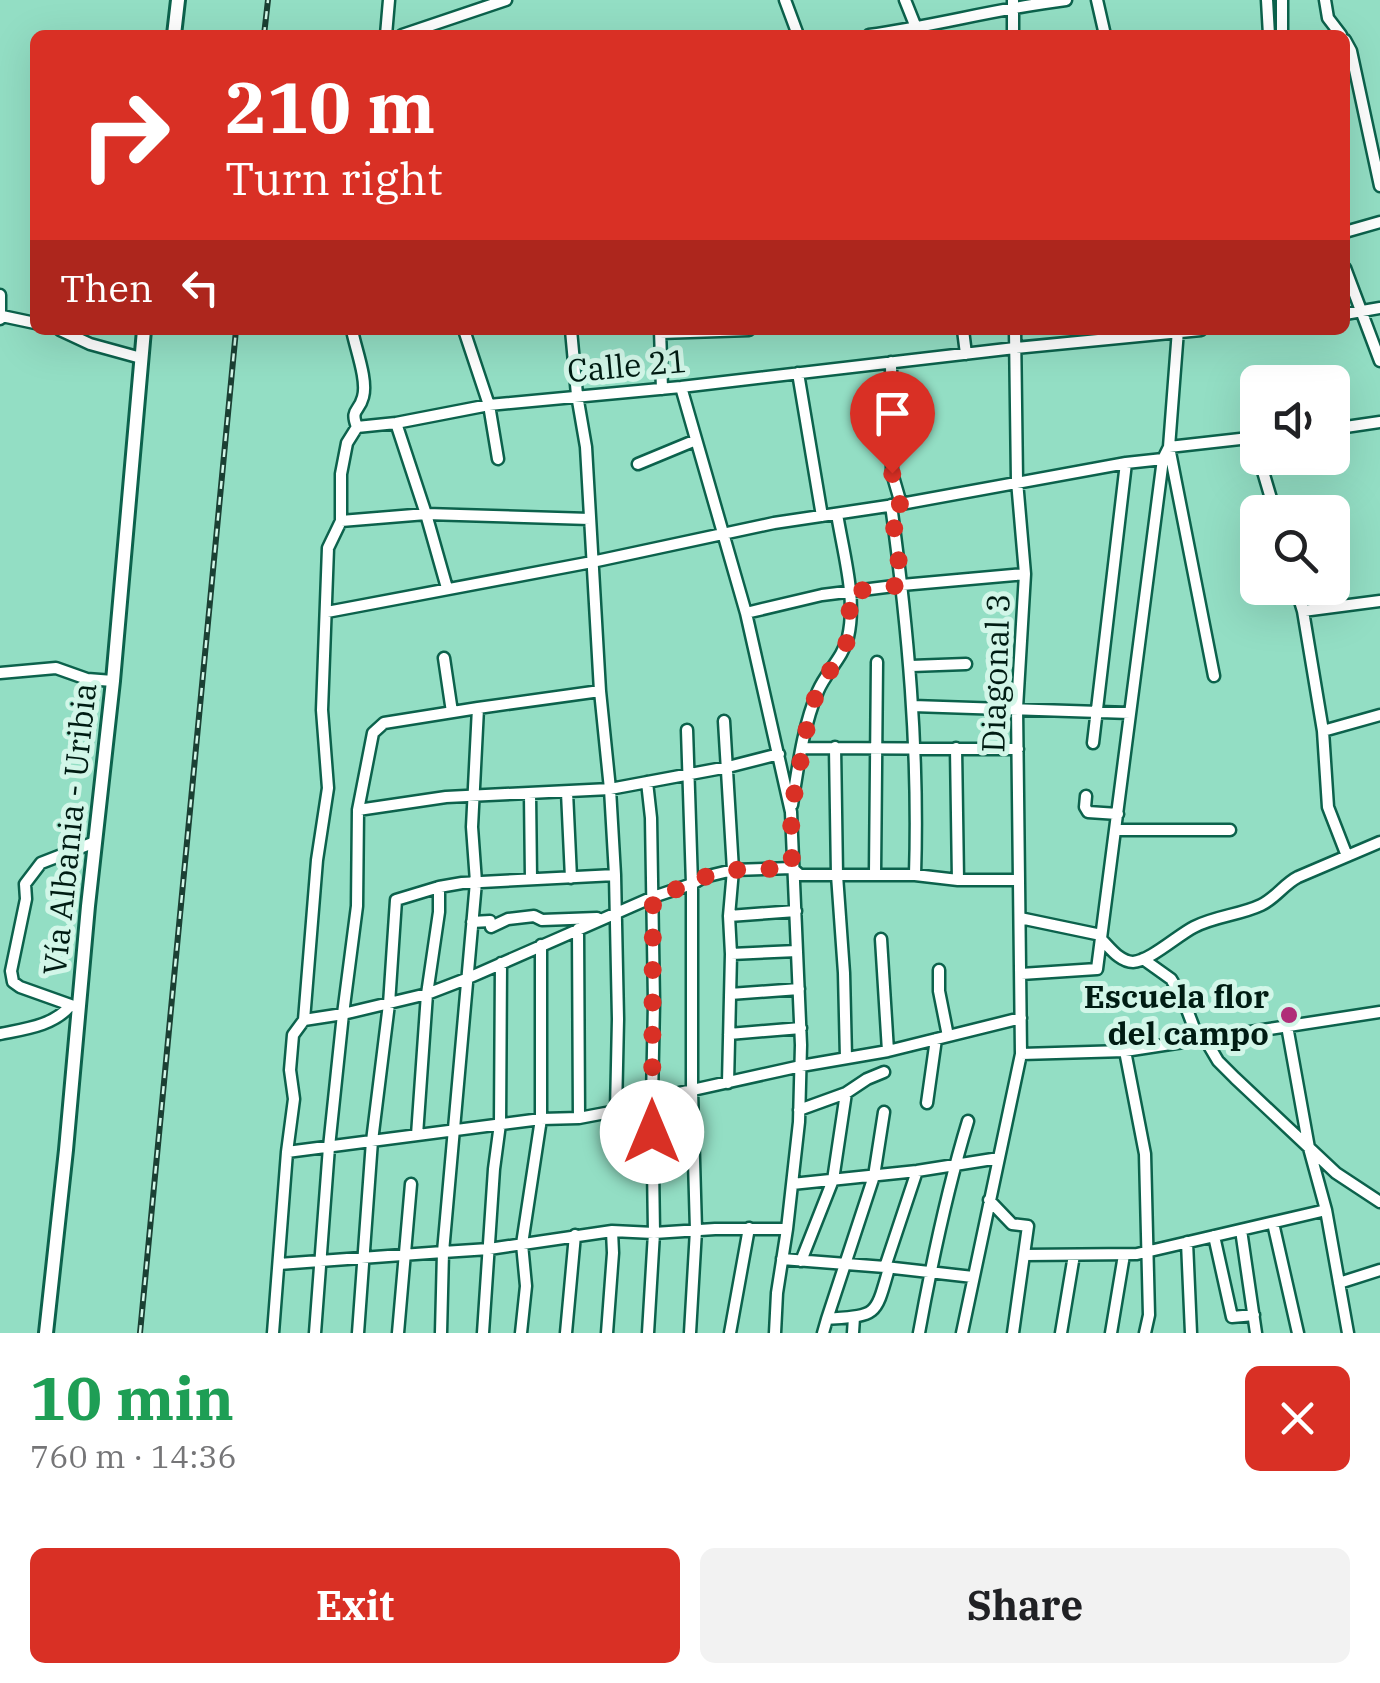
<!DOCTYPE html>
<meta charset="utf-8">
<style>
body{margin:0;font-family:"IBM Plex Serif",serif;background:#f2f2f2;color:#202124;height:100vh;display:flex;flex-direction:column;font-size:38px;white-space:nowrap}
*{box-sizing:border-box;margin:0}
p{font-size:32px;color:#757577}
.icon{flex:none;width:55px;height:55px;fill:none;stroke:currentColor;stroke-width:2;stroke-linecap:round;stroke-linejoin:round}
.map{position:relative;height:1333px;overflow:hidden}
.details{display:flex;flex-direction:column;background:#fff;flex:1}
.details>*{flex:none}
.hud{position:absolute;left:30px;top:30px;width:1320px;height:305px;border-radius:15px;box-shadow:0 10px 40px #0002;background:#d93025;color:#fff;overflow:hidden}
.controls{position:absolute;left:1240px;top:365px;display:grid;gap:20px}
.controls a{display:grid;place-items:center;width:110px;height:110px;border-radius:15px;background:#fff;box-shadow:0 10px 40px #0002;font-size:50px}
.pin{position:absolute;display:grid;place-items:center;width:85px;height:85px;color:#fff;margin:-102px -42px;border-radius:50% 50% 50% 0;rotate:-45deg;box-shadow:0 0 10px #0007}
.pin .icon{rotate:45deg}
.me{position:absolute;width:110px;margin:-55px;rotate:0deg;stroke-linejoin:round;filter:drop-shadow(0 0 8px #0008)}
.turn{display:flex;align-items:center;gap:35px;height:210px;padding:0 30px;font-size:45px}
.turn .icon{width:130px;height:130px;stroke-width:2.5}
.turn b{display:block;font-size:70px;line-height:85px}
.then{display:flex;align-items:center;height:95px;padding:0 30px;background:#0003;gap:20px;font-size:38px}
.round{display:grid;place-items:center;flex:none;width:105px;height:105px;border-radius:15px;background:#f2f2f2}
.summary{display:flex;align-items:center;justify-content:space-between;height:170px;padding:0 30px}
h1{font-size:60px;font-weight:700;line-height:75px;color:#1e9e55}
.primary-button{display:flex;gap:20px;margin-top:auto;padding:20px 30px}
.primary-button a{flex:1;height:115px;border-radius:15px;background:#d93025;color:#fff;font-size:40px;font-weight:700;line-height:115px;text-align:center}
.primary-button a+a{background:#f2f2f2;color:#202124}
.map>svg:first-child{display:block}
</style>
<div class="map">
<svg width="1380" height="1333" viewBox="0 0 1380 1333">
<rect width="100%" height="100%" fill="#93dec4"/>
<g fill="none" stroke-linecap="round" stroke-linejoin="round">
<g stroke="#0c624c" stroke-width="15">
<path id="minor" d="M785,0L798,35
M905,0L919,35
M1097,0L1105,35
M1267,0L1269,35
M1282,0V35
M1325,0L1328,18L1341,35
M1013,1V35
M386,35L389,0
M402,35L506,0
M869,35C935,26 999,8 1066,0
M1345,40L1351,51L1380,186
M1345,232L1380,222
M1345,268L1380,361
M0,295V319
M1345,314L1380,308
M2,316L35,323
M60,330L90,344L141,358
M464,330L489,405L498,459
M571,330L577,395L586,447L600,691L610,789L615,875L618,1019L616,1111
M660,330L662,389
M963,330L966,354
M1178,330L1169,447L1214,676
M660,333L749,330
M891,362L892,473L901,504
M798,373L822,516
M681,387L746,613L791,812L801,1045L799,1122L787,1229L777,1293L775,1333
M396,423L426,514L447,588
M357,427L396,423L489,405L681,387L1015,348L1201,330
M1332,429L1380,422
M1259,458L1275,512
M638,464L696,440
M891,505C908,628 919,750 915,875
M341,521L426,514L590,519
M1296,588L1303,611L1323,731L1328,807L1347,856
M1303,611L1380,601
M327,612L592,562L774,523L901,504L1126,463L1163,459L1169,447L1258,437
M746,613L822,595L902,585L1025,574
M444,658L452,712
M911,666L966,664
M0,673L56,668L87,679L113,681
M913,706L1130,713
M724,721L733,870L729,916L731,954L728,1083
M687,730L692,884V1091L696,1230L690,1333
M1323,731L1380,715
M1093,743L1126,463
M835,747L837,875L844,973L846,1058
M803,748L1018,749
M956,748L958,880
M647,782L651,818L654,1003L652,1099L654,1233L648,1333
M567,792L571,878
M530,794L531,879
M1086,796L1085,807L1088,812L1118,814
M792,805C798,767 803,726 818,691C826,672 843,658 848,637C857,598 843,552 837,514
M358,810L446,797L610,789L728,767L779,754
M1116,830H1230
M875,874L877,662
M729,916L796,911
M1020,918L1101,935
M472,922L490,921L491,927L508,919L534,916L542,920L597,918
M578,929L579,1118
M881,939L888,1051
M1102,940C1110,948 1120,962 1133,962C1150,961 1178,935 1194,927C1215,916 1240,915 1261,905C1276,898 1284,884 1298,877L1380,842
M731,954L797,951
M1143,959L1171,979L1183,999L1194,1028L1205,1039L1218,1061L1235,1078L1336,1173L1380,1202
M939,970V991L948,1036
M1021,974L1097,969L1163,459
M730,994L799,989
M79,1008L20,987L13,982L11,971L26,899L25,884L41,863L95,842
M304,1020L343,1014L427,994L466,979L653,897L692,884L704,877L733,870L792,868L800,875H915L958,880H1019
M1287,1026L1309,1148L1326,1210L1348,1333
M0,1034C24,1029 53,1026 70,1006
M729,1034L801,1028
M1125,1051L1145,1154L1149,1315L1145,1333
M1021,1054L1125,1051L1380,1012
M927,1103L936,1039
M799,1110L846,1093L867,1079L884,1072
M417,1135L427,994L439,912V887L462,883L615,875
M287,1152L541,1119L579,1118L616,1111L652,1099L801,1066L888,1051L1021,1018
M792,1184L917,1171L999,1158
M989,1200L1012,1224L1028,1226L1013,1333
M1273,1223L1298,1333
M1241,1230L1256,1333
M1214,1236L1232,1317L1254,1315
M1187,1242L1191,1333
M1024,1255L1137,1254L1326,1210
M782,1259L885,1267L973,1277
M801,1261L833,1180L846,1093
M279,1264L443,1252L476,882L472,827L478,708L600,691
M885,1267L917,1171
M1339,1283L1380,1270
M827,1319L874,1176L884,1112
M273,1333L287,1152L294,1099L290,1070L293,1035L304,1020L317,860L328,788L322,710L328,548L341,521V474L347,443L357,427C350,408 359,413 363,397C368,380 355,347 352,330
M315,1333L329,1147L343,1014L357,906L358,810L373,733L384,723L478,708
M358,1333L372,1141L389,1004L396,900L439,887
M398,1333L411,1184
M441,1333L443,1252L489,1249L612,1231L654,1233L715,1229H787
M483,1333L494,1169L500,1124L501,963
M521,1333L526,1286L522,1244L541,1119V945
M566,1333L575,1235
M607,1333L613,1253L612,1231
M730,1333L749,1228
M823,1333L827,1319C878,1315 875,1317 889,1268
M853,1333L854,1317
M919,1333C932,1261 947,1190 968,1121
M962,1333L1021,1054L1017,708L1025,574L1017,481L1015,330
M1061,1333L1074,1255
M1111,1333L1124,1255"/>
</g>
<g stroke="#0c624c" stroke-width="18">
<path id="major" d="M174,35L178,0
M46,1333L66,1150L88,906L113,681L144,330"/>
</g>
<use href="#minor" stroke="#fff" stroke-width="10"/>
<use href="#major" stroke="#fff" stroke-width="12"/>
<g stroke="#1b4034" stroke-width="6">
<path id="rail" d="M264,35L268,0
M140,1333L236,330"/>
</g>
<use href="#rail" stroke="#d2f6e8" stroke-width="2.5" stroke-dasharray="8" stroke-linecap="butt"/>
</g>
<g fill="none" stroke-linecap="round" stroke-linejoin="round">
<path stroke="#d93025" stroke-width="18" stroke-dasharray="0 32.4" d="M652,1132L653,897L692,884L704,877L733,870L792,868L791,812L810,711L821,683L843,653L847,641L850,623L849,592L902,585L891,505L901,504L892,473"/>
</g>
<circle fill="#b02d78" stroke="#d2f6e8" stroke-width="4" cx="1289" cy="1015" r="10"/>
<g text-anchor="middle" stroke-width="10" stroke-linejoin="round" paint-order="stroke">
<g font-size="32" fill="#001c13" stroke="#d2f6e8">
<text transform="translate(627 366) rotate(-5)" y="11">Calle 21</text>
<text transform="translate(996 673) rotate(-88)" y="11">Diagonal 3</text>
<text transform="translate(70 829) rotate(-84)" y="11">Vía Albania - Uribia</text>
</g>
<g font-size="32" font-weight="bold" fill="#001c13" stroke="#d2f6e8" text-anchor="end">
<text x="1269" y="1008">Escuela flor<tspan x="1269" dy="37">del campo</tspan></text>
</g>
</g>
</svg>
<div class="controls">
<a><svg class="icon" aria-label="sound" viewBox="0 0 24 24"><path d="M4 9h4l5-4v14l-5-4H4zM17 9q2 3 0 6"/></svg></a>
<a><svg class="icon" aria-label="search" viewBox="0 0 24 24"><circle cx="10" cy="10" r="6"/><path d="M15 15l6 6"/></svg></a>
</div>
<div class="pin" style="left:892px;top:473px;background:#d93025"><svg class="icon" aria-label="arrive" viewBox="0 0 24 24"><path d="M6 21V4h12l-3 4 3 4H6"/></svg></div>
<svg class="me" style="left:652px;top:1132px" viewBox="-20 -20 40 40"><circle r="19" fill="#fff"/><path d="M0-13L10 11 0 6-10 11z" fill="#d93025"/></svg>
<div class="hud">
<div class="turn"><svg class="icon" aria-label="right" viewBox="0 0 24 24"><path d="M7 20v-9h11M14 6l5 5-5 5"/></svg><div><b>210 m</b>Turn right</div></div>
<div class="then">Then<svg class="icon" aria-label="left" viewBox="0 0 24 24"><path d="M17 20v-9H6M10 6l-5 5 5 5"/></svg></div>
</div>
</div>
<section class="details">
<div class="summary"><div><h1>10 min</h1><p>760 m · 14:36</p></div><a class="round" style="background:#d93025;color:#fff"><svg class="icon" aria-label="close" viewBox="0 0 24 24"><path d="M6 6l12 12M18 6L6 18"/></svg></a></div>
<div class="primary-button"><a>Exit</a><a>Share</a></div>
</section>
